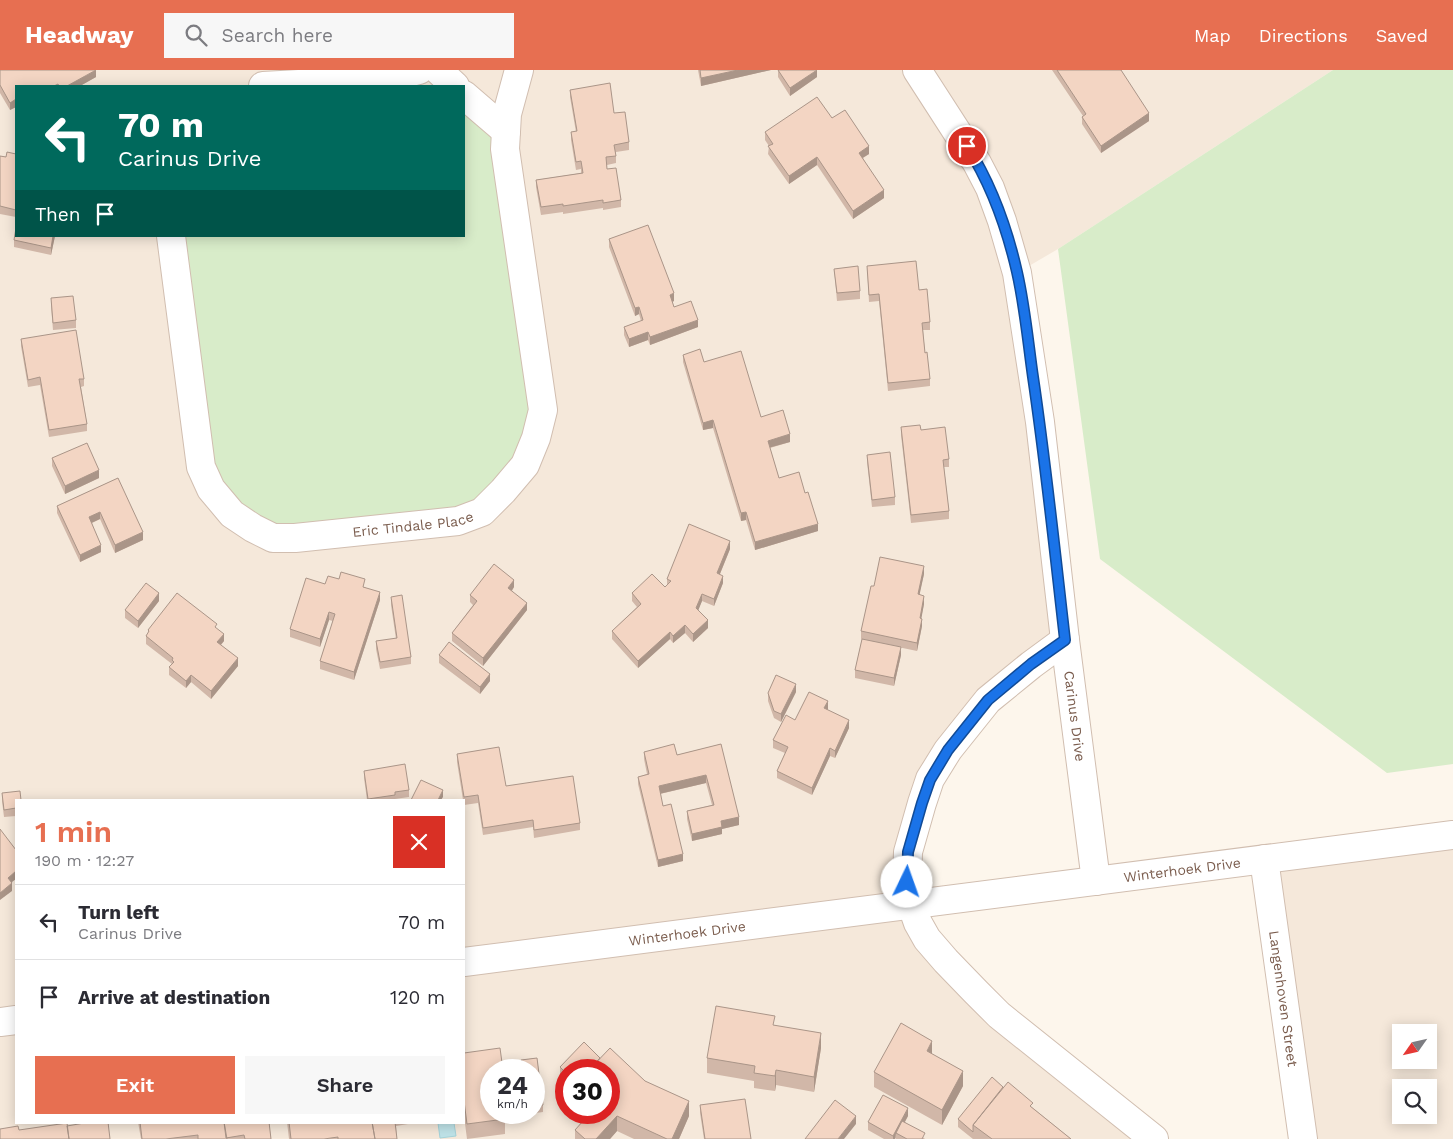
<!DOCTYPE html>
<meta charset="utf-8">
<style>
body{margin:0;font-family:"Work Sans",sans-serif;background:#f7f7f7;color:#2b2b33;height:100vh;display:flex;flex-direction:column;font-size:19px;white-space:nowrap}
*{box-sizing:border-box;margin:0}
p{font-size:16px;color:#7c7c81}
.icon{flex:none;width:28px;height:28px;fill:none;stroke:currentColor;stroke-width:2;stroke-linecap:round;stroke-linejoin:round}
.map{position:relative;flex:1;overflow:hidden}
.sheet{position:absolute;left:15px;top:729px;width:450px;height:325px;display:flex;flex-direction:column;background:#fff;border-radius:0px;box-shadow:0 2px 12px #0003}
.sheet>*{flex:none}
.top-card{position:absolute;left:15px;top:15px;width:450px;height:152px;border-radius:0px;box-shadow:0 2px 12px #0003;background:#00695c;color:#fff;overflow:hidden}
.needle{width:32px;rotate:236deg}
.fabs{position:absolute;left:1392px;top:954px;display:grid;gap:10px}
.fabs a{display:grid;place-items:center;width:45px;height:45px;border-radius:0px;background:#fff;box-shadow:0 2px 12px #0003;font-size:25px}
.speed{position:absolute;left:480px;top:989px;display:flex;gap:10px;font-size:25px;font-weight:700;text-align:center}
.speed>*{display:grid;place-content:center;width:65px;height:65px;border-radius:50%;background:#fff;box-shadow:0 2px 12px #0003;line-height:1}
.speed small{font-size:12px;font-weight:400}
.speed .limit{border:8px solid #d22;background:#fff;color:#111}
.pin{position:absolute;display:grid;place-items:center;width:42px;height:42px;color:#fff;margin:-21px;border:2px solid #fff;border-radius:50%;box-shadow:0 1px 5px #0007}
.me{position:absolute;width:55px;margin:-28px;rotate:3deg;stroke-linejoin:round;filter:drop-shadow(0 0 4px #0008)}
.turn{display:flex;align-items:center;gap:18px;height:105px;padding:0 20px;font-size:22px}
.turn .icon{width:65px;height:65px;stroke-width:2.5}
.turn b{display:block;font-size:35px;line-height:42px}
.then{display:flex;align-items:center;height:48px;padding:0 20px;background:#0003;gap:10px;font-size:19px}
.round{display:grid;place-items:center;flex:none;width:52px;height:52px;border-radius:0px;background:#f7f7f7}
.overview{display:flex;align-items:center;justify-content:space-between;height:85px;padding:0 20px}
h1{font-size:30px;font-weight:600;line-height:38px;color:#e76f51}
.action{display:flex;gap:10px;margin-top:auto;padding:10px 20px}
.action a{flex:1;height:58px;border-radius:0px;background:#e76f51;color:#fff;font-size:20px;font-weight:600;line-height:58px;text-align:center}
.action a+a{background:#f7f7f7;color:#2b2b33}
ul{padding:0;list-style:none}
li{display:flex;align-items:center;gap:15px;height:75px;padding:0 20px;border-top:1px solid #e1e1e2}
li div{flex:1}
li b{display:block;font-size:19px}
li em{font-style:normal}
header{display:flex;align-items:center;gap:30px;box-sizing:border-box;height:70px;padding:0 25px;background:#e76f51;color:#fff}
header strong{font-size:24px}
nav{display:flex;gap:28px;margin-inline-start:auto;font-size:18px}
.search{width:350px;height:45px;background:#f7f7f7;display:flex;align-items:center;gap:12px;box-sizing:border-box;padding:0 18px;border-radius:0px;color:#7c7c81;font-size:19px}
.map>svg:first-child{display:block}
</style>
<header>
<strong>Headway</strong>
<div class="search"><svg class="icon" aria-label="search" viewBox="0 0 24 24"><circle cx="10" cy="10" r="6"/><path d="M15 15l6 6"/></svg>Search here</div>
<nav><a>Map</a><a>Directions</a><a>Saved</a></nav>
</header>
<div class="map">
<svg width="1453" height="1069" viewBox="0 0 1453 1069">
<rect width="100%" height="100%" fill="#fdf6ec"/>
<path fill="#f5e8da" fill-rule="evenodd" d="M0,0H1333L1058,179L1017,203L1065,570L941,692L908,782L941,892L1158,1069H0ZM16,16H464V166H16ZM16,730H464V1052H16ZM491,1000H534V1042H491ZM566,1000H609V1042H566Z
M1453,765V1069H1303L1264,789ZM1401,962H1429V990H1401ZM1401,1018H1429V1045H1401Z"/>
<path fill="#d8ecc9" d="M1333,0H1453V694L1387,703L1100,489L1058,179Z
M464,23L506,61L538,374L482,442L273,468L201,397L170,166H464Z"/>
<path fill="#bfe3e8" stroke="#a5d3da" d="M438,1053H454L456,1066L440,1068Z"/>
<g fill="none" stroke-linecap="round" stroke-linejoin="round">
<g stroke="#d1beb0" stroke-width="30">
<g id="street">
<path d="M438,0L455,16"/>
<path id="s1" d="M917,0L977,93L990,118L1002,151L1017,203L1040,352L1065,570L1096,811"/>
<path d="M263,16L352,11L400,5L419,0"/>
<path d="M464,25L506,61"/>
<path id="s2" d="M171,166L201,397L211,419L232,444L253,458L273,468H295L458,451L482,442L503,421L525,395L536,368L543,340L505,79L507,44L519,0"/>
<path d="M1065,570L1031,595L988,630L948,680L930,709L922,733L908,782L907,811L911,833L918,853L927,869L946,891L976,922L999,945L1154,1069"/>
<path id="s3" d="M1264,789L1303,1069"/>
<path id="s4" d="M464,892L1453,765"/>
<path d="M0,952L16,950"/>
</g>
</g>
<use href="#street" stroke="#fff" stroke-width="28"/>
</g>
<path fill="#d1b7a8" d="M0,0L96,7L80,16H16V37L10,40L0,23Z
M698,0H771L701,16Z
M778,0L817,7L790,26L778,7Z
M1052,0H1121L1149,51L1101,83L1082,54V47L1083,46Z
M570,20L614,43L629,72V80L616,82V93L607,95V99L621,130V137L603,140V138L563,144V142L541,145L536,117V110L581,103V99L576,100L571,70V62H576L570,27Z
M832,48L869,84L863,88L884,128L853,149L817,95L789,114L768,84L769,76L765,70V62Z
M16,84V147L0,144V86L6,87Z
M55,166L51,185L14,177V170Z
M609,169L674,231L672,232L674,237L698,257L650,275L648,270L629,277L624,265V257L641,251L639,244L635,246L609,177Z
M867,196L919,220L930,252V260H923L925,283L930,309V316L888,321L879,231L869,232Z
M834,199L860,221V229L837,231Z
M51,228L76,250V258L53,260L51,236Z
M21,269L84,309V316L81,317L87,354V361L49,367L40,315L28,317L21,276Z
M683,285L704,292L761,347L790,372L770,378L779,408L818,461L755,480L746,450L741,451L713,358L703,360L683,292Z
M901,357L921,360L949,389V397H944L949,441V449L911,453L901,365Z
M867,385L895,427V435L872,437L867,392Z
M52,388L99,408L65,424L52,396Z
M118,408L143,470L115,483L100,449L92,453L101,482L80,492L57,443V436Z
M730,479L720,504L723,513L714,536L702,531L698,540L708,558L693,572L685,563L673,573L670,569L638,598L612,569V561L637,537L632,531V523L665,517L667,515V509Z
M924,504L919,525L924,534L921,548L922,556L917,581L874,572L901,585L894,616L855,608V600L862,569H861V561L874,516Z
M325,514L365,517L380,530L354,610L320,599V591L333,551L329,550L320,577L290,567V559Z
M514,517L512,521L527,540L483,596L452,571V563L473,535L470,532V525Z
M391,527L411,587V594L380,599L376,579V571L396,569L391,535Z
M159,531L138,558L125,548V540Z
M217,559L224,571L221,575L238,596L211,629L191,612L186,618L169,605V597L172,594L146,574V566L148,563V560Z
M439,585L490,611L480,624L439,593Z
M796,622L781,652L774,648L768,631V623Z
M828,639V640L849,658L835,688L830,686L812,725L777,708V701L785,683L773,678V670Z
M721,674L739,755L722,759V764L692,771L687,749V741L712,735L706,713L660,724L663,736L683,791L658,797L638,714V707L647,704L644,689V682L677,685Z
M457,684L506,716L580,753V760L534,768L533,757L483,765L478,733L464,735V730H463L457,692Z
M364,701L409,720V727L395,729V730H367L364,708Z
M2,723L16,730V746L4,747L2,731Z
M775,955L821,978L814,1022L776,1015L775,1021L754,1018V1011L707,1003V988Z
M464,983L491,1000L505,1049V1064L467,1069L464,1046Z
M932,984L963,1016L942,1055L874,1017V1002Z
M537,988L543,1035V1042L528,1044L527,1042H534V1000H521V990Z
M600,988L645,1011L689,1046L679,1069H634L617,1061L610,1069H575V1060L609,1042V1000H566V1011L560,1004V997Z
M1003,1017L1033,1038L1071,1069H973L958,1057V1049Z
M700,1035L751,1069H704L700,1043Z
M908,1046L905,1052L925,1069H896V1068L895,1069H884L868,1060V1052Z
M138,1052H269L271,1069H141Z
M287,1052H408V1054L396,1056L397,1069H289Z"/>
<path fill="#aa9588" d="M96,0V7L80,16H67Z
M738,0H771L701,16V8Z
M817,0V7L790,26V18Z
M16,29V37L10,40V33Z
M1149,43V51L1101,83V76Z
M869,76V84L859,90V83Z
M817,87V95L789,114V106Z
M884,120V128L853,149V141Z
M53,166H55L51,185V178Z
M674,223V231L670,233V225Z
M639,237V244L635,246V238Z
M698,250V257L650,275V267Z
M648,262V270L629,277V269Z
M713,350V358L703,360V353Z
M790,364V372L768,378V371Z
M99,400V408L65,424V416Z
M100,442V449L89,454V447Z
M746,442V450L741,451V443Z
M818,454V461L755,480V472Z
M143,462V470L115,483V475Z
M730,471V479L717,511V503Z
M101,475V482L80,492V485Z
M924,496V504L918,532V524Z
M723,506V513L714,536V529Z
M514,510V517L508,526V518Z
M380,522V530L354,610V602Z
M159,523V531L138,558V551Z
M702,524V531L696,546V538Z
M924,526V534L920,556V548Z
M527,533V540L483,596V588Z
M329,542V550L320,577V569Z
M922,549V556L917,581V573Z
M708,550V558L693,572V564Z
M685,555V563L673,573V566Z
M670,562V569L638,598V591Z
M224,564V571L217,579V572Z
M901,577V585L894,616V608Z
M238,588V596L211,629V621Z
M490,604V611L480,624V617Z
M191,605V612L186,618V611Z
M796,614V622L781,652V644Z
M828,631V639L824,646V638Z
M849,650V658L835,688V681Z
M830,678V686L812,725V718Z
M706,705V713L659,724V716Z
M443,720V727L441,730H438Z
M739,747V755L722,759V764L692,771V764L721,751Z
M683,784V791L658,797V790Z
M16,801V809L8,815V808Z
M12,813V821L0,830V823Z
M821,963V978L814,1022V1007Z
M932,971V986L927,981Z
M776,1000V1015L775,1021V1006Z
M963,1001V1016L942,1055V1040Z
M689,1031V1046L679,1069H672Z
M908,1038V1046L898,1064L896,1063L895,1069H893V1066Z
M617,1046V1061L610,1069H596Z
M856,1046V1054L844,1069H838Z"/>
<path fill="#f3d5c3" stroke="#aa9588" d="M0,0H96L67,16H59L58,14L54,16H16V29L10,33L0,15Z
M700,0H738L701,8Z
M778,0H817L790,18Z
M1057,0H1121L1149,43L1101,76L1082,47L1086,44Z
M610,13L614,43L625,42L629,72L614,75L616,86L606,87L607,99L616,98L621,130L603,133V130L563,136V134L541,137L536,110L583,103L581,91L576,92L571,62L577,61L570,20Z
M817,27L832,48L845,40L869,76L859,83L884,120L853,141L817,87L789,106L768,76L773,74L765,62Z
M7,82L16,84V140L0,136V86L6,87Z
M648,155L674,223L670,225L674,237L691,231L698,250L650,267L648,262L629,269L624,257L643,250L639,237L635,238L609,169Z
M16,158V166H53L51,178L14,170Z
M916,191L919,220L927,219L930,252L922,253L925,283L927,282L930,309L888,313L879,224L869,225L867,196Z
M858,196L860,221L837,223L834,199Z
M73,226L76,250L53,253L51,228Z
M76,260L84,309H79L87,354L49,360L40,307L28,310L21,269Z
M700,279L704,292L741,281L761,347L783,340L790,364L768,371L779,408L799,402L805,423L808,422L818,454L755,472L746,442L741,443L713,350L703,353L683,285Z
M920,355L921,360L945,357L949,389L943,390L949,441L911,445L901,357Z
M87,373L99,400L65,416L52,388Z
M890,382L895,427L872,430L867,385Z
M118,408L143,462L115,475L100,442L89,447L101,475L80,485L57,436Z
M689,454L730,471L717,503L723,506L714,529L702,524L696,538L708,550L693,564L685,555L673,566L670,562L638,591L612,561L641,534L632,523L652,504L665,517L671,511L667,509Z
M880,487L924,496L918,524L924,526L920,548L922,549L917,573L861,561L871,516H874Z
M494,494L514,510L508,518L527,533L483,588L452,563L477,531L470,525Z
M341,502L365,509L363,517L380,522L354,602L320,591L335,544L329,542L320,569L290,559L306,508L325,514L328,506L339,509Z
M146,513L159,523L138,551L125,540Z
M177,523L217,554L215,557L224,564L217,572L238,588L211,621L191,605L186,611L169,597L174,592L172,590L173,588L146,566L149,561L148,560Z
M402,525L411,587L380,592L376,571L397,568L391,527Z
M862,569L901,577L894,608L855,600Z
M449,572L490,604L480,617L439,585Z
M776,605L796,614L781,644L774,641L768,623Z
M809,622L828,631L824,638L849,650L835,681L830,678L812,718L777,701L788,677L773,670L786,645L795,650Z
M674,674L677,685L721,674L739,747L721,751L722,757L692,764L687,741L714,735L706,705L659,716L663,736L671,734L683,784L658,790L638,707L649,704L644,682Z
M499,677L506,716L573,706L580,753L534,760L533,750L483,758L478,725L464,727L457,684Z
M405,694L409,720L395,722V725L368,729L364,701Z
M421,710L443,720L438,730H411Z
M20,721L21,730H16V738L4,740L2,723Z
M0,759L16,780V801L8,808L12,813L0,823Z
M716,936L775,946L773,955L821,963L814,1007L776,1000L775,1006L754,1003L755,996L707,988Z
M901,953L932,971L927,981L963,1001L942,1040L874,1002Z
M584,972L600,988L589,1000H566V1003L560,997Z
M500,978L503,1000H491V1042H504L505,1049L467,1054L464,1031V983Z
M610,978L645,1011L689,1031L672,1069H667L617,1046L596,1069H585L575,1060L591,1042H609V1000H589Z
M537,988L543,1035L534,1036V1000H522L521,990Z
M992,1007L1003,1017L973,1055V1062L958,1049Z
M1008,1012L1033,1033L1030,1036L1071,1069H992L973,1055Z
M883,1025L908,1038L893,1066L868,1052Z
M745,1029L751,1069H705L700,1035Z
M835,1030L856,1046L838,1069H805Z
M902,1051L925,1063L922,1069H907L896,1063Z
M90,1052H108L110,1069H69L67,1056Z
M140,1052H224L227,1069H198V1065L166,1069H142Z
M224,1052H269L271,1069H245L244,1065L226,1068Z
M289,1052H372L375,1069H338V1067L324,1069H291Z
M372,1052H395L397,1069H375Z
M67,1053L69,1069H0V1059L18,1056L19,1060Z"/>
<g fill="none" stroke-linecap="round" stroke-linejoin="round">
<g stroke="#114b97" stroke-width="12">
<path id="route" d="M907,812L908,782L922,733L930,710L948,680L988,630L1031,594L1065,570C1055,483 1046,395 1033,307C1028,272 1025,237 1017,202C1007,158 991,114 967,76"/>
</g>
<use href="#route" stroke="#1a73e8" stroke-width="9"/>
</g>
<g text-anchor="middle" stroke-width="4" stroke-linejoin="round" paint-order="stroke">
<g font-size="14" fill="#7a5c4d" stroke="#fffaf3">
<text dy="5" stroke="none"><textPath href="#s2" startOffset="478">Eric Tindale Place</textPath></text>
<text dy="5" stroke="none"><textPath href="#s1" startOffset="675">Carinus Drive</textPath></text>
<text dy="5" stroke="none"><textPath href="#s4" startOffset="724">Winterhoek Drive</textPath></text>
<text dy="5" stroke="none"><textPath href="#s4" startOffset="225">Winterhoek Drive</textPath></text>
<text dy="5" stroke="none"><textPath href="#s3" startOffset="141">Langenhoven Street</textPath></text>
</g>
</g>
</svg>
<div class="fabs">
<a><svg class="needle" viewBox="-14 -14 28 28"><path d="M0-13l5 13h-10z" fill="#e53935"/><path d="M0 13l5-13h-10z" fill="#7c7c81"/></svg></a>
<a><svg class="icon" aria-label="search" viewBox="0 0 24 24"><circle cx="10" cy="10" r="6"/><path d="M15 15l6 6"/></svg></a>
</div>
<div class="speed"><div>24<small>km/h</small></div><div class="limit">30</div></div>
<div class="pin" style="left:967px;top:76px;background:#d93025"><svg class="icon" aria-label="arrive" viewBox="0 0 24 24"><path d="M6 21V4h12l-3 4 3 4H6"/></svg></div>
<svg class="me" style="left:907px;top:812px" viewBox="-20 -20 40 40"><circle r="19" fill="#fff"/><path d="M0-13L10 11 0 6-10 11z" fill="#1a73e8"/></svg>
<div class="top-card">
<div class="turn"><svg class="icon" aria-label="left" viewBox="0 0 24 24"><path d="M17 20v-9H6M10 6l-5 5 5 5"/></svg><div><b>70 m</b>Carinus Drive</div></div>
<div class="then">Then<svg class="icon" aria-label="arrive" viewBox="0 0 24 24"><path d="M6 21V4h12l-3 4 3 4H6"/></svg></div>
</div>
<section class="sheet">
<div class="overview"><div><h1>1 min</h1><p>190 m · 12:27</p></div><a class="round" style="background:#d93025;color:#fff"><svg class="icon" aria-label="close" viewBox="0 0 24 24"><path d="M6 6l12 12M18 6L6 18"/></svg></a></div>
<ul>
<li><svg class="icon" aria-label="left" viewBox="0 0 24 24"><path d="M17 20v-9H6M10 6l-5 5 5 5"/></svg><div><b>Turn left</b><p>Carinus Drive</p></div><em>70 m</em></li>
<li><svg class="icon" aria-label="arrive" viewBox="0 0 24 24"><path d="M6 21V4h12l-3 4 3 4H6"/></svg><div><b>Arrive at destination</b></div><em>120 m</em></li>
</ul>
<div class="action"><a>Exit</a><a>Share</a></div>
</section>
</div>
